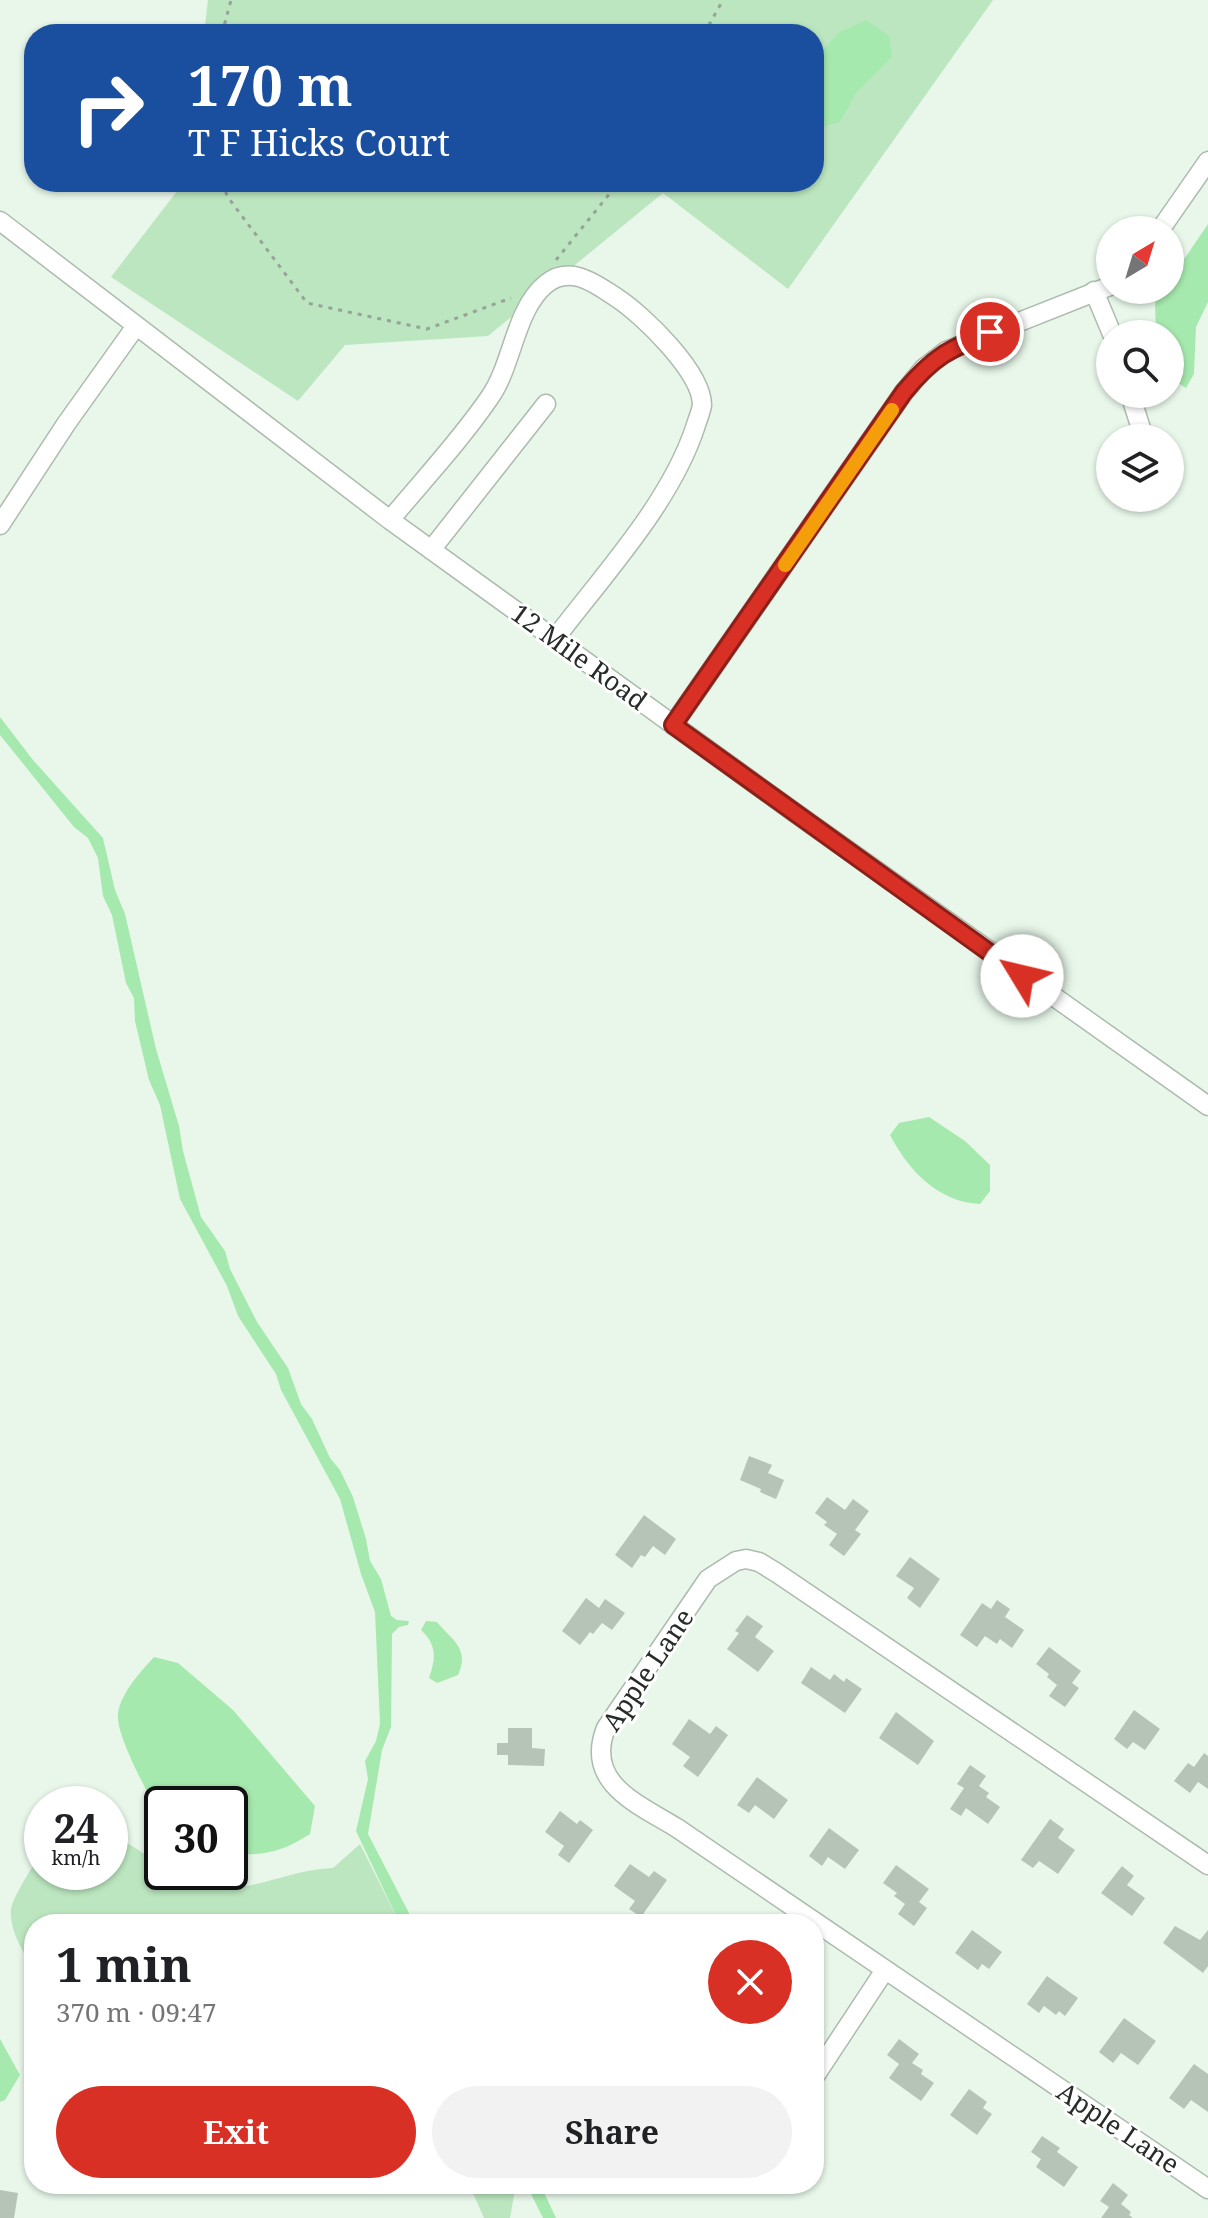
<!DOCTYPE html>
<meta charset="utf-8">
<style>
body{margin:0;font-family:"Noto Serif",serif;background:#f2f2f2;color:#202124;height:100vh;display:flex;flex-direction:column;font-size:30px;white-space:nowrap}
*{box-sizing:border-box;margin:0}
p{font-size:26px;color:#757577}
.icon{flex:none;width:44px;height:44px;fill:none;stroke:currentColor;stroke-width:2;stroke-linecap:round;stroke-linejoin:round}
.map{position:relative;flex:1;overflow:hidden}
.side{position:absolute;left:24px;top:1914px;width:800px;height:280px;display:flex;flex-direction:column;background:#fff;border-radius:32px;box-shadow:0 2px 6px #0004}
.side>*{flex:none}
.guide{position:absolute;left:24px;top:24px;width:800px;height:168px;border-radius:32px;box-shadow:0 2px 6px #0004;background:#1a4fa0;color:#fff;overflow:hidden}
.needle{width:52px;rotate:38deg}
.tools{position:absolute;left:1096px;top:216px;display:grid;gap:16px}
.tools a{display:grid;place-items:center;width:88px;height:88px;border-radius:50%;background:#fff;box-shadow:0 2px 6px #0004;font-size:40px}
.speed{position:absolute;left:24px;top:1786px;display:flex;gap:16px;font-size:40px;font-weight:700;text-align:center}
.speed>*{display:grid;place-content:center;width:104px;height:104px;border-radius:50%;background:#fff;box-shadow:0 2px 6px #0004;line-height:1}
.speed small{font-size:20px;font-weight:400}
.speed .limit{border:4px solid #111;border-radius:12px;background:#fff;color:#111}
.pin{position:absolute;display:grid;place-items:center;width:68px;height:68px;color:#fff;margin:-34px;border:4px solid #fff;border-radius:50%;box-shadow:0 2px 8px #0007}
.me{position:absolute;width:88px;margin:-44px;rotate:306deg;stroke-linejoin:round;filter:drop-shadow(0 0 6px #0008)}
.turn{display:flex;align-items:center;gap:28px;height:168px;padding:0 32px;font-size:36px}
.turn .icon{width:104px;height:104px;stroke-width:2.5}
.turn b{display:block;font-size:56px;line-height:68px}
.round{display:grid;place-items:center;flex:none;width:84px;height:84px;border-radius:42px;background:#f2f2f2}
.overview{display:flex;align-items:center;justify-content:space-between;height:136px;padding:0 32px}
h1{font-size:48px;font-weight:700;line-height:60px}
.action{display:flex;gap:16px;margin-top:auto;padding:16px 32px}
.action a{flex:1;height:92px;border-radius:48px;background:#d93025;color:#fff;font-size:32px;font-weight:700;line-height:92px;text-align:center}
.action a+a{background:#f2f2f2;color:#202124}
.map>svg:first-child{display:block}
</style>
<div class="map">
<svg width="1208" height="2218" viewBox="0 0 1208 2218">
<rect width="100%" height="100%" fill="#e8f7ea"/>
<path fill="#bce6c0" d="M208,0H993L788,289L663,193L488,336L345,345L298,401L111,277L184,182H814V34H204Z
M110,1832L162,1865V1872C182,1872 201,1890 222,1889C260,1888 295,1869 333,1868L360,1844L400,1924H34V1968C23,1953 9,1929 11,1909C13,1897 34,1863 42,1853V1872H110Z
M469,2184H516L510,2218H484Z"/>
<path fill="#a6e9ae" d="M866,20L889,36L892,57L856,93L840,122L814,129V60L840,32Z
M1208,224V302L1196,327L1194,374L1186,388L1170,378V334H1156L1155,303L1163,290H1170V280Z
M0,717L33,760L103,838L115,890L125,914L156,1049L179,1126L183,1151L201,1217L225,1251L230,1269L257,1322L288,1368L301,1404L312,1419L330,1458L340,1470L353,1497L366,1539L370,1561L381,1579L391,1616L397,1620L409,1621L408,1625L399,1627L392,1634L391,1727L382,1750L368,1834L409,1913L412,1924H400L356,1831L368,1779L365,1761L376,1741L380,1724L375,1612L361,1574L340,1499L281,1390L276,1374L238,1316L227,1286L180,1199L160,1105L149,1080L135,1021L134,998L126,983L112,915L103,896L98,858L88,838L74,827L0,735Z
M929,1117L965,1141L990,1165V1191L980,1204C938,1202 909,1171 890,1135L899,1123Z
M426,1621L437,1622C453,1641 470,1649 458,1675L437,1683L429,1678C436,1658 437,1645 421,1630Z
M154,1657L178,1663L233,1710L315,1806L310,1834C282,1852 264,1856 230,1854V1804H162V1813L155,1807C145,1787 116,1735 118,1714C120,1694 141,1671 154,1657Z
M0,2039L20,2075L5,2100L0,2102Z
M526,2184H540L556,2218H543Z"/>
<path fill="#b6c4b8" d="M749,1456L772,1465L768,1473L784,1480L776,1499L760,1492L761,1489L740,1480Z
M827,1497L845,1510L853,1499L869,1511L855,1530L861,1534L844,1556L829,1545L837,1534L824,1525L827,1522L815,1513Z
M644,1515L676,1539L665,1555L653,1546L645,1557L641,1555L632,1568L615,1555Z
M910,1557L940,1579L920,1608L907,1598L914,1588L896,1576Z
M586,1598L599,1608L605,1599L625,1613L612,1630L602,1623L593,1634L590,1632L580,1645L562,1631Z
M997,1600L1010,1609L1005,1617L1024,1630L1012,1648L1000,1639L997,1644L985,1636L977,1647L960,1635L982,1603L991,1609Z
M747,1615L763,1626L755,1637L774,1651L758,1672L727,1649L739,1633L735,1631Z
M1049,1647L1081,1671L1072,1683L1079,1688L1065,1707L1049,1696L1057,1685L1047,1677L1049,1674L1036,1664Z
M811,1667L830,1680L834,1674L844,1682L846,1678L862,1689L845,1713L801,1683Z
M1134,1710L1160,1729L1145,1750L1133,1742L1127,1749L1114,1739Z
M896,1712L934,1741L918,1765L879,1738Z
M689,1719L710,1734L716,1726L728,1735L698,1777L683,1766L690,1757L672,1744Z
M508,1728H532V1748L545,1749L544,1766L508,1765V1755H497V1743H508Z
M1204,1753L1208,1756V1789L1198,1782L1190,1793L1174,1781L1188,1763L1194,1767Z
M970,1765L986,1776L979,1786L989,1793L986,1797L1000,1807L988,1824L966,1808L961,1816L950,1809L964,1788L957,1784Z
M757,1777L788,1800L774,1819L755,1805L749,1813L737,1805Z
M560,1811L577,1824L580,1820L593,1830L569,1863L558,1855L564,1846L545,1832Z
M1050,1819L1064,1829L1058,1838L1075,1850L1058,1874L1039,1861L1033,1868L1021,1860Z
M829,1828L859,1850L845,1869L828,1857L822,1866L809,1856Z
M630,1864L649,1877L654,1871L667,1880L641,1917L629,1909L635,1901L614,1886Z
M896,1865L929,1889L919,1902L927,1908L914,1926L898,1914L905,1904L894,1896L897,1893L883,1883Z
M1122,1866L1134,1876L1127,1885L1145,1898L1132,1916L1101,1893Z
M1175,1926L1200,1940L1208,1930V1966L1203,1973L1163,1943Z
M972,1930L1002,1952L989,1969L982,1964L978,1970L955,1953Z
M1047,1976L1078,1998L1065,2016L1059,2011L1056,2015L1044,2006L1039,2013L1027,2004Z
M1124,2018L1156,2041L1138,2065L1121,2053L1113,2063L1099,2052Z
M899,2039L919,2054L912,2063L923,2070L921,2074L934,2083L921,2101L889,2078L899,2064L887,2055Z
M1194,2064L1208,2074V2112L1191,2100L1184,2109L1169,2098Z
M969,2089L987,2102L983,2108L992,2114L977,2135L950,2115Z
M1042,2136L1060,2148L1057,2152L1078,2167L1064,2187L1036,2167L1041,2159L1031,2152Z
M1113,2183L1128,2195L1121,2204L1131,2212L1129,2215L1133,2218H1101L1109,2207L1100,2201Z
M0,2190L18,2193L14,2218H0Z"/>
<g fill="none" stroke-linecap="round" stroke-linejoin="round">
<g stroke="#adbbae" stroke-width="21">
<path id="minor" d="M0,221L390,520L794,812L1208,1106
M1160,230L1208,161
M1094,291L1112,334
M1130,394L1144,438
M390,520C423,480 460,441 490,397C513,364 515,309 546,284C570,264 596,284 617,298C643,315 702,372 702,405C701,412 697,421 695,428C669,505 603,575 554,640
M0,525L66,424L136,326
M431,550L546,404
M673,725L904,392L924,368L946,351L1110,286
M1208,1865L777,1573L759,1562L746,1559L736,1561L708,1579L606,1728C584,1783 638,1804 677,1828L1208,2189
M815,2076L885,1970"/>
</g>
<path stroke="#97a299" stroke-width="3" stroke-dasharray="4 6" stroke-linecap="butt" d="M222,34L231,0
M704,34L723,0
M223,182L227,196L307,303L427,329L511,298
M556,260L619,182"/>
<use href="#minor" stroke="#fff" stroke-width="18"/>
</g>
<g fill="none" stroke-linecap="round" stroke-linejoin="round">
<g stroke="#8d1f18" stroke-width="20">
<path id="route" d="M990,332C948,350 934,356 904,392L673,725L1022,976"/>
</g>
<use href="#route" stroke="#d93025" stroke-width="14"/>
<path stroke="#f59e0b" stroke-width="14" d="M785,565L892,410"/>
</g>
<g text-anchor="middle" stroke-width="6" stroke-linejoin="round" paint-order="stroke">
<g font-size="26" fill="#272c28" stroke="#fff">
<text transform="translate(579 657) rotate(36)" y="9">12 Mile Road</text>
<text transform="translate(648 1670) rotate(-56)" y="9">Apple Lane</text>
<text transform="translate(1118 2128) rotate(34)" y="9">Apple Lane</text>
</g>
</g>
</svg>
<div class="tools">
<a><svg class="needle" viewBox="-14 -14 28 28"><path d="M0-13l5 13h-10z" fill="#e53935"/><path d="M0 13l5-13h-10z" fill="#757577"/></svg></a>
<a><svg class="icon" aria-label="search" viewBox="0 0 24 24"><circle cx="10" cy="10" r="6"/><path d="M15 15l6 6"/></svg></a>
<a><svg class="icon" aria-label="layers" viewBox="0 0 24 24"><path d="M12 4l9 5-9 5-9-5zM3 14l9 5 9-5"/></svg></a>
</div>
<div class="speed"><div>24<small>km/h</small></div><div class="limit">30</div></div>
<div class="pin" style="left:990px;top:332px;background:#d93025"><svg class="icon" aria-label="arrive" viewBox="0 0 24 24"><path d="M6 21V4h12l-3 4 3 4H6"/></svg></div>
<svg class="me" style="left:1022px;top:976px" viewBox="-20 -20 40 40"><circle r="19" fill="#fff"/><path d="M0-13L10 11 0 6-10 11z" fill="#d93025"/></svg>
<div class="guide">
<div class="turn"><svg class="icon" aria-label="right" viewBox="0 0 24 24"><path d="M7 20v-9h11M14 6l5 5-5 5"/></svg><div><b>170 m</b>T F Hicks Court</div></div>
</div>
<section class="side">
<div class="overview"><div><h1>1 min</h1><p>370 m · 09:47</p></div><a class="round" style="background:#d93025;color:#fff"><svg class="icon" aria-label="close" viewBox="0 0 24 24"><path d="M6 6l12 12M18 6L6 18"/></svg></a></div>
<div class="action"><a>Exit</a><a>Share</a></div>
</section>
</div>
